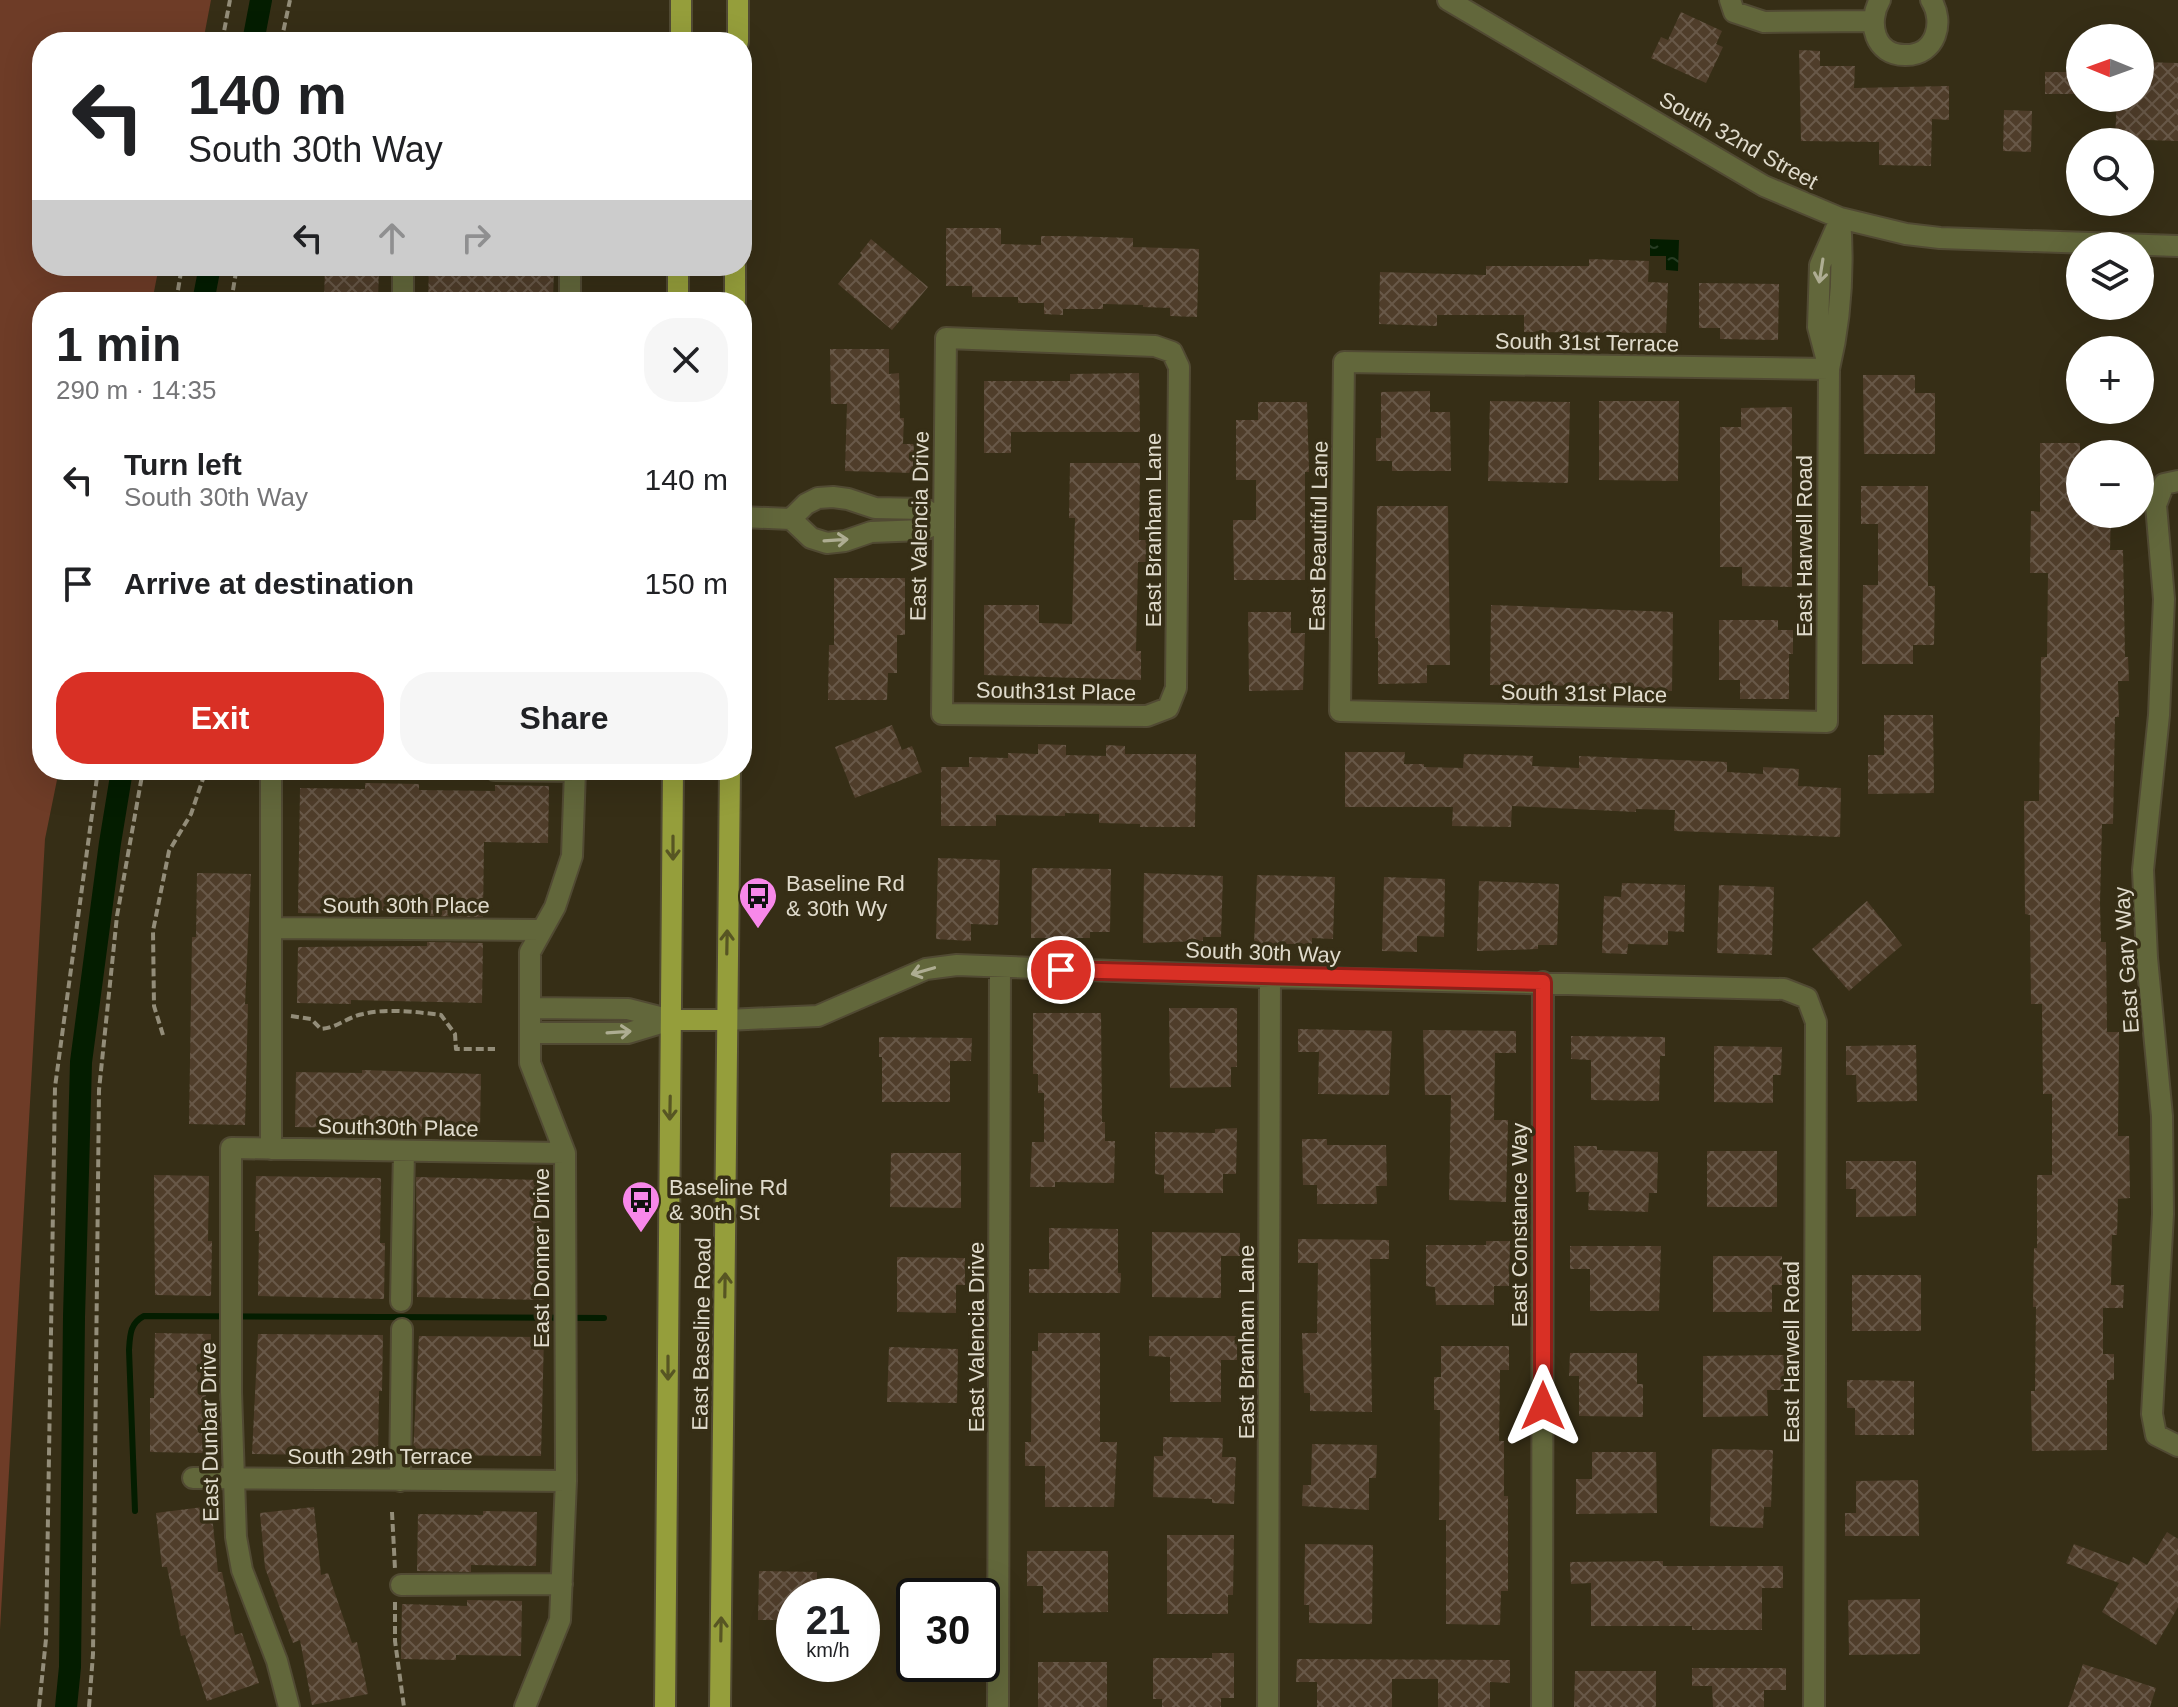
<!DOCTYPE html>
<meta charset="utf-8">
<style>
body{margin:0;font-family:Arial,sans-serif;background:#f6f6f6;color:#202124;height:100vh;display:flex;flex-direction:column;font-size:30px;white-space:nowrap}
*{box-sizing:border-box;margin:0}
p{font-size:26px;color:#757577}
.icon{flex:none;width:44px;height:44px;fill:none;stroke:currentColor;stroke-width:2;stroke-linecap:round;stroke-linejoin:round}
.map{position:relative;flex:1;overflow:hidden}
.drawer{position:absolute;left:32px;top:292px;width:720px;height:488px;display:flex;flex-direction:column;background:#fff;border-radius:32px;box-shadow:0 8px 32px #0002}
.drawer>*{flex:none}
.banner{position:absolute;left:32px;top:32px;width:720px;height:244px;border-radius:32px;box-shadow:0 8px 32px #0002;background:#fff;color:#202124;overflow:hidden}
.needle{width:52px;rotate:271deg}
.tools{position:absolute;left:2066px;top:24px;display:grid;gap:16px}
.tools a{display:grid;place-items:center;width:88px;height:88px;border-radius:50%;background:#fff;box-shadow:0 8px 32px #0002;font-size:40px}
.speed{position:absolute;left:776px;top:1578px;display:flex;gap:16px;font-size:40px;font-weight:700;text-align:center}
.speed>*{display:grid;place-content:center;width:104px;height:104px;border-radius:50%;background:#fff;box-shadow:0 8px 32px #0002;line-height:1}
.speed small{font-size:20px;font-weight:400}
.speed .limit{border:4px solid #111;border-radius:12px;background:#fff;color:#111}
.pin{position:absolute;display:grid;place-items:center;width:68px;height:68px;color:#fff;margin:-34px;border:4px solid #fff;border-radius:50%;box-shadow:0 2px 8px #0007}
.me{position:absolute;width:88px;margin:-44px;rotate:0deg;stroke-linejoin:round;filter:drop-shadow(0 0 6px #0008)}
.turn{display:flex;align-items:center;gap:28px;height:168px;padding:0 24px;font-size:36px}
.turn .icon{width:104px;height:104px;stroke-width:2.5}
.turn b{display:block;font-size:56px;line-height:68px}
.lanes{display:flex;align-items:center;height:76px;padding:0 24px;background:#0003;justify-content:center;gap:40px;direction:ltr}
.lanes .off{opacity:.35}
.round{display:grid;place-items:center;flex:none;width:84px;height:84px;border-radius:32px;background:#f6f6f6}
.overview{display:flex;align-items:center;justify-content:space-between;height:136px;padding:0 24px}
h1{font-size:48px;font-weight:700;line-height:60px}
.button{display:flex;gap:16px;margin-top:auto;padding:16px 24px}
.button a{flex:1;height:92px;border-radius:32px;background:#d93025;color:#fff;font-size:32px;font-weight:700;line-height:92px;text-align:center}
.button a+a{background:#f6f6f6;color:#202124}
ul{padding:0;list-style:none}
li{display:flex;align-items:center;gap:24px;height:104px;padding:0 24px}
li div{flex:1}
li b{display:block;font-size:30px}
li em{font-style:normal}
.map>svg:first-child{display:block}
</style>
<div class="map">
<svg width="2178" height="1707" viewBox="0 0 2178 1707">
<defs>
<pattern id="water-ripples" width="26" height="14" patternUnits="userSpaceOnUse" patternTransform="scale(2)"><rect width="26" height="14" fill="#041d00"/><path d="M2 4q2-2 4 0t4 0M15 11q2-2 4 0t4 0" fill="none" stroke="#283d24"/></pattern>
<pattern id="building-cross-hatch" width="8" height="8" patternUnits="userSpaceOnUse" patternTransform="scale(2)"><rect width="8" height="8" fill="#4f3d2a"/><path d="M0 0l8 8M0 8l8-8" fill="none" stroke="#685848"/></pattern>
</defs>
<rect width="100%" height="100%" fill="#362e16"/>
<path fill="#6e3c27" d="M0,0H211L203,42H42V266H159L152,302H42V770H59L45,839L0,1630Z"/>
<path fill="url(#water-ripples)" d="M1650,239L1679,240L1678,271L1666,270V256H1650Z"/>
<g fill="none" stroke-linecap="round" stroke-linejoin="round">
<path stroke="#041d00" stroke-width="6" d="M135,1511L129,1350C130,1335 130,1323 144,1316L604,1318"/>
<path stroke="#041d00" stroke-width="22" d="M253,42L261,0
M203,302L210,266
M66,1707L70,1667L74,1317L81,1062L110,843L122,770"/>
</g>
<path fill="url(#building-cross-hatch)" d="M1681,12L1722,31L1716,44L1723,47L1706,83L1651,58L1661,37L1668,40Z
M1799,50L1820,51V66H1855L1854,88L1949,86V120L1932,119L1931,166L1879,165V142L1801,141Z
M2140,62L2178,63V141L2115,139L2117,98H2140Z
M2045,72H2080V94H2045Z
M2004,110L2032,111L2031,152L2003,151Z
M946,228H1001V244L1041,245V236H1065L1133,238V247L1199,249L1197,317L1170,316V308L1143,307V305L1103,304V309H1063V315L1044,314V303H1018V297H972V286H946Z
M871,239L928,287L892,330L838,284L862,255L860,253Z
M1589,259L1649,261L1648,282L1668,283L1666,333L1524,332V315H1437V326L1379,324L1380,272L1486,275V266H1589Z
M325,266H379L378,302H324Z
M429,266H554L553,302H428Z
M1699,283L1779,284L1778,340L1720,339V328H1699Z
M830,349H889V374L899,373L900,418H904L903,444H914L913,473L845,471L847,404H831Z
M1139,373L1140,432H1011V453H984V381H1070V374Z
M1863,375H1915V393H1935V454H1864Z
M1430,391V412H1450L1451,471H1392V461H1376V438H1381V392Z
M1490,401L1570,402L1568,483L1488,481Z
M1599,401H1679L1678,481L1599,480Z
M1258,402H1307L1309,472H1305V580H1234L1233,520H1256V480H1236V420H1258Z
M1792,407V587L1742,586V567H1720V427H1741V408Z
M2040,443H2080V514H2111L2110,550H2123L2125,657H2128L2129,681H2118L2119,717H2115L2113,824H2102L2100,903L2101,942H2106L2107,1032H2119L2118,1136H2129L2130,1198L2118,1199L2117,1235H2112L2111,1285H2124L2123,1308H2103V1354H2114V1380H2107V1450L2032,1451L2031,1391H2035L2036,1307H2033L2034,1248H2037V1175H2052V1094H2043L2042,1004H2031L2030,915L2025,914L2024,801H2039L2041,657H2047L2048,573H2030L2031,511L2040,512Z
M1070,463H1140L1139,540H1148L1147,562H1138L1136,651H1141V680L984,675V605H1039V623L1072,624L1075,518H1069Z
M1861,486H1928V586H1935L1934,645H1913V664H1862L1863,585H1878V524H1861Z
M1377,506H1448L1450,665H1427V683L1378,684V638H1375V615Z
M834,578H905V635H897V673H888L887,700H828L829,645H834Z
M1491,605L1673,612L1672,691L1592,688V686L1490,685Z
M1248,612H1291V633H1305L1303,690L1249,691Z
M1719,620H1778V630H1793V654H1789V699H1740V680H1719Z
M1884,715H1933L1934,793L1868,794V755H1884Z
M892,725L902,750L912,746L922,772L855,798L835,747Z
M1038,744L1066,745V755L1106,756V745L1125,746V754H1196L1195,827H1140V824L1099,823V814L1065,813V816L996,815V826H941V767H969V757L1008,758V753L1038,754Z
M1345,752H1405L1404,764H1424V767L1463,768L1464,754L1533,756L1532,766L1579,768V756L1727,762V772L1763,774V767L1799,769L1798,786L1841,788L1840,837L1674,831L1675,810L1636,809V812L1512,806L1511,827L1452,826L1453,807H1345Z
M365,783L419,784V790L495,791V785L549,786L548,843L484,842L483,917L428,916V911L353,910V914L298,913L300,788L365,789Z
M938,858L1000,860L998,925L971,924V941L936,939Z
M1032,868L1111,869L1110,932H1090V938H1031Z
M197,873L251,874L245,1004H248L245,1125L189,1124L192,937H196Z
M1144,873L1223,876L1221,937H1203V941L1143,943Z
M1257,875L1335,877L1333,939L1312,938V944H1254Z
M1384,877L1445,879L1444,937L1417,936V952L1382,951Z
M1479,881L1559,884L1557,945H1538V949L1477,951Z
M1622,883L1685,885L1684,932L1668,931V945L1628,944L1627,954L1602,953L1604,896L1621,897Z
M1719,885L1774,887L1772,955L1717,953Z
M1867,901L1902,945L1849,991L1812,949Z
M427,942L483,943L482,1003L351,1000V1004L297,1003L298,947L427,946Z
M1169,1008H1237V1067H1231V1087L1170,1088Z
M1033,1013H1101L1102,1122H1105V1141H1115L1114,1183L1055,1182V1187H1030L1032,1142H1044V1093H1038V1074H1033Z
M1298,1029L1392,1031L1389,1095L1318,1094L1319,1052H1298Z
M1423,1030L1516,1031V1053H1495L1494,1120H1508L1506,1202L1449,1200L1451,1095H1425Z
M1571,1036L1665,1037V1056H1660L1659,1101L1591,1100V1060L1571,1059Z
M879,1037L972,1038L971,1061H950V1102H882V1057H879Z
M1916,1045L1917,1101L1857,1102L1856,1075H1846V1046Z
M1714,1046L1782,1047L1781,1075H1773V1103L1714,1102Z
M362,1070L481,1074L480,1130L295,1127L296,1072L362,1073Z
M1237,1128L1236,1174H1223V1193H1164V1175L1155,1174V1132L1215,1133V1129Z
M1302,1139H1327V1145H1386L1387,1186H1376L1377,1204H1317V1185H1303Z
M1574,1146H1597V1150L1658,1152L1657,1193H1649L1648,1212L1588,1210L1589,1192H1576Z
M1707,1151H1777V1207H1707Z
M891,1153H961V1208L890,1207Z
M1846,1161H1916V1216L1856,1217V1189H1846Z
M154,1175L209,1176L208,1241H212L211,1296L155,1295Z
M256,1176L381,1178L380,1243H385L384,1299L258,1296L259,1231H255Z
M416,1177L542,1180L541,1244H545L544,1300L417,1297Z
M1049,1228L1118,1229V1273H1121L1120,1293H1029V1269H1049Z
M1152,1232L1240,1233V1256H1221V1298L1152,1297Z
M1298,1239L1389,1240V1259H1370L1372,1412L1310,1411V1393H1304L1302,1333H1317L1318,1263H1298Z
M1486,1241H1510L1509,1286H1494V1305H1436L1435,1287L1426,1286V1245H1486Z
M1570,1246H1661L1659,1311H1590V1269H1570Z
M1713,1256H1782V1285H1772V1312H1713Z
M897,1257L965,1258V1285H956V1313L897,1312Z
M1852,1275H1921V1331H1852Z
M155,1333L211,1334L210,1389H206L205,1453L150,1452V1398H154Z
M1038,1333H1100V1442H1117L1114,1507H1045V1466H1025V1442H1031L1032,1351H1038Z
M258,1334L383,1335L382,1391H379L378,1456L252,1454Z
M419,1336L544,1337L541,1456L413,1455Z
M1149,1336H1237V1360H1221V1402H1170V1357L1149,1356Z
M1441,1346H1509V1370H1500L1499,1441H1504V1496H1508V1591H1501L1500,1625L1446,1624V1520H1439L1440,1410H1434V1377H1441Z
M889,1347L958,1349L957,1403L887,1402Z
M1570,1353H1637V1384H1643V1417L1579,1416V1376H1569Z
M1784,1355V1390H1767L1768,1416L1703,1417V1356Z
M1847,1380L1914,1381V1435H1855V1408H1847Z
M1163,1437L1223,1438L1222,1457H1236L1234,1504L1212,1503V1499L1153,1497L1154,1456H1163Z
M1312,1444L1377,1445L1376,1478H1369V1510L1302,1506L1303,1485H1311Z
M1712,1449L1773,1450L1771,1507H1764L1763,1528L1710,1526Z
M1592,1452H1656L1657,1513L1576,1514V1479H1592Z
M1918,1480L1919,1536H1845V1513H1856V1481Z
M211,1506L218,1572H222L235,1635L242,1633L259,1683L207,1701L185,1635L181,1636L167,1567H162L156,1513Z
M314,1507L321,1575L328,1573L352,1643L357,1642L368,1694L312,1705L300,1640L293,1643L265,1568L260,1513Z
M483,1511L537,1512L536,1566L471,1565V1572L417,1571L418,1514L483,1515Z
M2167,1532L2178,1539V1607L2156,1645L2102,1612L2119,1583L2066,1563L2074,1544L2129,1565L2133,1557L2147,1565Z
M1167,1535H1234L1233,1595H1228V1614H1167Z
M1305,1544L1373,1545L1372,1624L1309,1623V1605H1304Z
M1027,1551H1108V1612L1043,1613V1586H1027Z
M1663,1561V1566H1783V1588H1762V1630H1692V1626H1591V1583L1571,1584L1570,1562Z
M759,1571L817,1572V1596H794L793,1620H758Z
M1920,1599V1654L1849,1655L1848,1600Z
M467,1600L522,1601L521,1656L456,1655V1660L401,1659L402,1604L467,1606Z
M1212,1653H1234V1698H1221V1707H1162V1699H1153V1658H1212Z
M1297,1659L1510,1660V1683L1490,1682V1707H1438V1679H1392V1707H1317V1682H1296Z
M1038,1662H1107V1707H1038Z
M2083,1664L2156,1688L2150,1707H2068Z
M1692,1668H1786V1690H1764V1707H1713L1712,1686H1692Z
M1575,1671H1656V1707H1574Z"/>
<g fill="none" stroke-linecap="round" stroke-linejoin="round">
<g stroke="#514a33" stroke-width="24">
<path id="minor" d="M1448,0L1764,186L1840,218L1906,234L1940,238L2178,246
M1730,0L1734,12L1764,22L1872,21
M1880,0C1867,22 1874,56 1906,55C1936,55 1945,22 1931,0
M403,302V266
M570,302V266
M946,338L1155,346L1172,352L1179,367L1176,688L1168,708L1147,716L942,714Z
M1828,365L1818,327L1820,265L1839,222
M1829,369L1344,362L1340,711L1827,722L1829,369C1841,319 1844,270 1840,218
M2178,481L2164,484L2156,505L2164,599L2159,715L2143,870L2147,958L2162,1116L2163,1214L2152,1414L2156,1435L2178,1446
M742,517L791,519L811,538L827,543L845,541L871,532L923,530L943,521
M791,519L806,504L818,498L833,497L848,499L875,508L925,509L943,521
M495,770L575,771
M271,928L541,930
M531,1008L628,1009L671,1020
M726,1020L818,1016L926,969L957,965L1270,977L1784,989L1807,998L1816,1022L1814,1707
M531,1033H628L671,1020
M271,1149V770
M401,1301L404,1151
M193,1478L566,1481
M400,1481L402,1329
M401,1585L562,1584
M289,1707L277,1661L242,1570L236,1537L231,1392V1148L565,1153
M525,1707L560,1620L566,1481L565,1153L530,1063V952L555,907L572,856L575,770
M998,1707L1000,968
M1268,1707L1270,977
M1542,1707L1543,982"/>
</g>
<g stroke="#514a33" stroke-width="24">
<path id="major" d="M681,42V0
M738,42V0
M678,302V266
M735,302V266
M671,1020H726
M665,1707L673,770
M720,1707L730,770"/>
</g>
<path stroke="#938d79" stroke-width="4" stroke-dasharray="8 4" stroke-linecap="butt" d="M222,42L230,0
M281,42L290,0
M176,302L182,266
M231,302L237,266
M291,1016L311,1019L321,1029C337,1028 347,1017 363,1014C387,1008 417,1012 441,1015L455,1034L456,1049H495
M163,1035L154,1006L153,931L169,851L191,814L206,770
M392,1512L395,1569
M395,1602V1641L404,1707
M39,1707L46,1639L55,1087L98,770
M89,1707L93,1654L99,1090L117,916L143,770"/>
<use href="#minor" stroke="#62673b" stroke-width="20"/>
<use href="#major" stroke="#959e3b" stroke-width="20"/>
</g>
<defs><path id="oneway-shaft" d="M-6 0H5M1.5-3L5.5 0L1.5 3" fill="none" stroke-width="1.6" stroke-linecap="round" stroke-linejoin="round" transform="scale(2)"/></defs>
<g stroke="#aead92">
<use href="#oneway-shaft" transform="translate(1821 271) rotate(99)"/>
<use href="#oneway-shaft" transform="translate(836 540) rotate(-4)"/>
<use href="#oneway-shaft" transform="translate(923 971) rotate(164)"/>
<use href="#oneway-shaft" transform="translate(619 1032) rotate(-4)"/>
</g>
<g stroke="#575523">
<use href="#oneway-shaft" transform="translate(673 848) rotate(90)"/>
<use href="#oneway-shaft" transform="translate(727 942) rotate(-89)"/>
<use href="#oneway-shaft" transform="translate(670 1108) rotate(91)"/>
<use href="#oneway-shaft" transform="translate(725 1285) rotate(-89)"/>
<use href="#oneway-shaft" transform="translate(668 1368) rotate(90)"/>
<use href="#oneway-shaft" transform="translate(721 1629) rotate(-89)"/>
</g>
<g fill="none" stroke-linecap="round" stroke-linejoin="round">
<g stroke="#8d1f18" stroke-width="20">
<path id="route" d="M1061,970L1543,982V1406"/>
</g>
<use href="#route" stroke="#d93025" stroke-width="14"/>
</g>
<defs>
<g id="bus-pin" transform="scale(2)"><path d="M0 17L-7.5 6A9.5 9.5 0 1 1 7.5 6Z" fill="#f888ea" stroke="#362e16"/><path d="M-5-6H5V4H4V6H2V4H-2V6H-4V4H-5ZM-3.5-4V0h7V-4ZM-3.5 1.2v1.5H-2V1.2ZM2 1.2v1.5H3.5V1.2Z" fill="#111"/></g>
</defs>
<g fill-rule="evenodd">
<use href="#bus-pin" x="758" y="896"/>
<use href="#bus-pin" x="641" y="1200"/>
</g>
<g text-anchor="middle" stroke-width="7" stroke-linejoin="round" paint-order="stroke">
<g font-size="22" fill="#e0dbcc" stroke="#362e16">
<text transform="translate(1739 140) rotate(29)" y="8">South 32nd Street</text>
<text transform="translate(1587 342) rotate(1)" y="8">South 31st Terrace</text>
<text transform="translate(919 526) rotate(-89)" y="8">East Valencia Drive</text>
<text transform="translate(1153 530) rotate(-90)" y="8">East Branham Lane</text>
<text transform="translate(1318 536) rotate(-89)" y="8">East Beautiful Lane</text>
<text transform="translate(1804 546) rotate(-90)" y="8">East Harwell Road</text>
<text transform="translate(1056 691) rotate(1)" y="8">South31st Place</text>
<text transform="translate(1584 693) rotate(1)" y="8">South 31st Place</text>
<text x="406" y="913">South 30th Place</text>
<text transform="translate(1263 952) rotate(2)" y="8">South 30th Way</text>
<text transform="translate(2126 960) rotate(-94)" y="8">East Gary Way</text>
<text transform="translate(398 1127) rotate(1)" y="8">South30th Place</text>
<text transform="translate(1519 1225) rotate(-90)" y="8">East Constance Way</text>
<text transform="translate(541 1258) rotate(-90)" y="8">East Donner Drive</text>
<text transform="translate(701 1334) rotate(-89)" y="8">East Baseline Road</text>
<text transform="translate(976 1337) rotate(-90)" y="8">East Valencia Drive</text>
<text transform="translate(1246 1342) rotate(-90)" y="8">East Branham Lane</text>
<text transform="translate(1791 1352) rotate(-90)" y="8">East Harwell Road</text>
<text transform="translate(209 1432) rotate(-91)" y="8">East Dunbar Drive</text>
<text x="380" y="1464">South 29th Terrace</text>
</g>
<g font-size="22" fill="#e0dbcc" stroke="#362e16" text-anchor="start">
<text x="786" y="891">Baseline Rd<tspan x="786" dy="25">&amp; 30th Wy</tspan></text>
<text x="669" y="1195">Baseline Rd<tspan x="669" dy="25">&amp; 30th St</tspan></text>
</g>
</g>
</svg>
<div class="tools">
<a><svg class="needle" viewBox="-14 -14 28 28"><path d="M0-13l5 13h-10z" fill="#e53935"/><path d="M0 13l5-13h-10z" fill="#757577"/></svg></a>
<a><svg class="icon" aria-label="search" viewBox="0 0 24 24"><circle cx="10" cy="10" r="6"/><path d="M15 15l6 6"/></svg></a>
<a><svg class="icon" aria-label="layers" viewBox="0 0 24 24"><path d="M12 4l9 5-9 5-9-5zM3 14l9 5 9-5"/></svg></a>
<a>+</a>
<a>−</a>
</div>
<div class="speed"><div>21<small>km/h</small></div><div class="limit">30</div></div>
<div class="pin" style="left:1061px;top:970px;background:#d93025"><svg class="icon" aria-label="arrive" viewBox="0 0 24 24"><path d="M6 21V4h12l-3 4 3 4H6"/></svg></div>
<svg class="me" style="left:1543px;top:1406px" viewBox="-20 -20 40 40"><path d="M0-17L14 15 0 8-14 15z" fill="#d93025" stroke="#fff" stroke-width="4"/></svg>
<div class="banner">
<div class="turn"><svg class="icon" aria-label="left" viewBox="0 0 24 24"><path d="M17 20v-9H6M10 6l-5 5 5 5"/></svg><div><b>140 m</b>South 30th Way</div></div>
<div class="lanes"><svg class="icon" aria-label="left" viewBox="0 0 24 24"><path d="M17 20v-9H6M10 6l-5 5 5 5"/></svg><svg class="icon off" aria-label="ahead" viewBox="0 0 24 24"><path d="M12 20V5M6 11l6-6 6 6"/></svg><svg class="icon off" aria-label="right" viewBox="0 0 24 24"><path d="M7 20v-9h11M14 6l5 5-5 5"/></svg></div>
</div>
<section class="drawer">
<div class="overview"><div><h1>1 min</h1><p>290 m · 14:35</p></div><a class="round"><svg class="icon" aria-label="close" viewBox="0 0 24 24"><path d="M6 6l12 12M18 6L6 18"/></svg></a></div>
<ul>
<li><svg class="icon" aria-label="left" viewBox="0 0 24 24"><path d="M17 20v-9H6M10 6l-5 5 5 5"/></svg><div><b>Turn left</b><p>South 30th Way</p></div><em>140 m</em></li>
<li><svg class="icon" aria-label="arrive" viewBox="0 0 24 24"><path d="M6 21V4h12l-3 4 3 4H6"/></svg><div><b>Arrive at destination</b></div><em>150 m</em></li>
</ul>
<div class="button"><a>Exit</a><a>Share</a></div>
</section>
</div>
